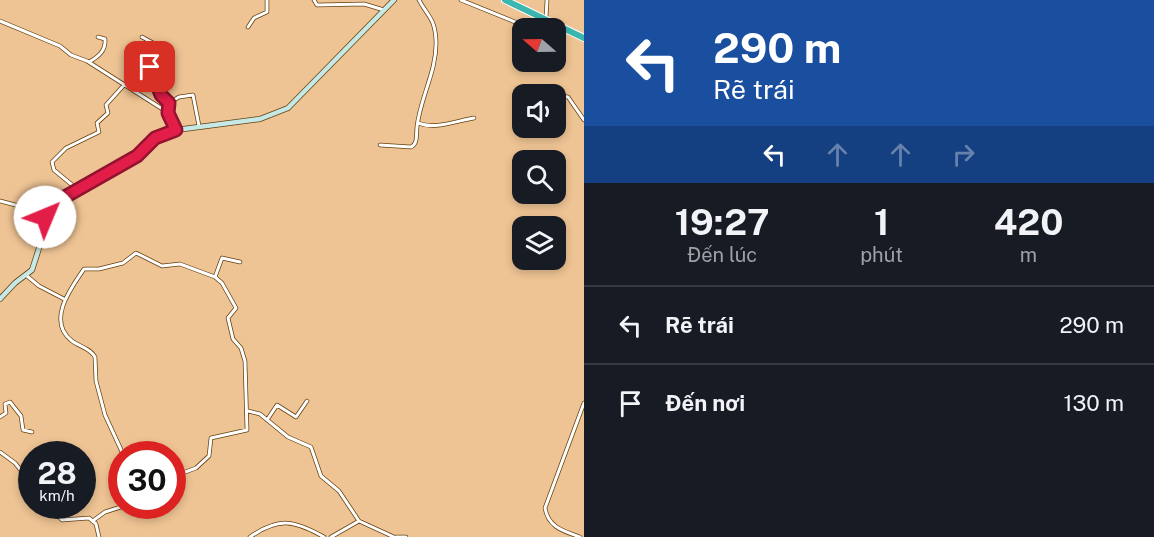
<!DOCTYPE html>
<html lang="vi">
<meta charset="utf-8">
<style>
body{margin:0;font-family:"Public Sans",sans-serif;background:#20242c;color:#f1f3f6;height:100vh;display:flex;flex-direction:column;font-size:22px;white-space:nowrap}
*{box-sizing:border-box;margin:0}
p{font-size:20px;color:#9ea1a6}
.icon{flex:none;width:33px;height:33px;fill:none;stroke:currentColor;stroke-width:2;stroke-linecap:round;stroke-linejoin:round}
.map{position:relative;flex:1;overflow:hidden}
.details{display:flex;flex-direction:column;background:#171b24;width:570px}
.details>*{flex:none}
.top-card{background:#1a4fa0;color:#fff;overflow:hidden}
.needle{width:39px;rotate:290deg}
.fabs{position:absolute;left:512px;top:18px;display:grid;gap:12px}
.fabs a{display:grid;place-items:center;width:54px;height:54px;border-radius:12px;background:#171b24;box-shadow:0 3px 9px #0003;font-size:30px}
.speed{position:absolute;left:18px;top:441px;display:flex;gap:12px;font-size:30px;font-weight:700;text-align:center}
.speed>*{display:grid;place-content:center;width:78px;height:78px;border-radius:50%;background:#171b24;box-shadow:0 3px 9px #0003;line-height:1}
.speed small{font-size:15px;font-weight:400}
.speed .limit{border:9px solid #d22;background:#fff;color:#111}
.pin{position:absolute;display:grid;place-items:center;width:51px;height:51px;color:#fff;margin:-26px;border-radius:12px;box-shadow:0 3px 9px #0006}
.me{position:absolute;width:66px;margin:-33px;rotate:45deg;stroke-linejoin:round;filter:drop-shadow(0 0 4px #0008)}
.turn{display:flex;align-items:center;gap:21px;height:126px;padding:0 30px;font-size:27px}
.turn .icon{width:78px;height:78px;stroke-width:2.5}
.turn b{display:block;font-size:42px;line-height:51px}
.lanes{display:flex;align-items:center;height:57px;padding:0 30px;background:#0003;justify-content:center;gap:30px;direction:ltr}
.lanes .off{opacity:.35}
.eta{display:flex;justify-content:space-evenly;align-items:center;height:102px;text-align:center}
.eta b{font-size:36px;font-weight:700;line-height:42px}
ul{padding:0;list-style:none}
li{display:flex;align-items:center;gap:18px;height:78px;padding:0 30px;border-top:2px solid #363941}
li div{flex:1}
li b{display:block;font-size:22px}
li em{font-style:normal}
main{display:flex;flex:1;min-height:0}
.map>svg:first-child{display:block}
</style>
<main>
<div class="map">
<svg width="584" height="537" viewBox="0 0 584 537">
<rect width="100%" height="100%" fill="#efc494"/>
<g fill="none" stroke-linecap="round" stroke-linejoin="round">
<g stroke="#64400f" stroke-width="4.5">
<path id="street" d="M314,0L317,5L364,4L384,10
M461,0L525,26
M546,18L547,0
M0,21L60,46L71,55L87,61L164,110L176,130
M248,27L254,18L267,12V0
M142,37L153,43C149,64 151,87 169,103L168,113
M89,62C98,57 106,51 105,39L98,37
M555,95L568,97L584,120
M169,103L179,97L193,95L199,126
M418,123C435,130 456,121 474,118
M380,145L411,147C418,144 416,135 417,127C420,98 437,71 436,41C435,18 428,17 419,0
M77,189L54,170L52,162L66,148L99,132L97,123L108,113L106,105L124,85
M0,201L23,207L41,217H49
M27,276L39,286L64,299
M215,277L222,258L240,262
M248,411L260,414L288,437L311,447L321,476L339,491L359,521
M0,417L6,413L5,404L10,402L21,416L23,430L32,432
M267,420L277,405L296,417L307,401
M0,452L15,463L32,484
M123,454L105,415L96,381L95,357C90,348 80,347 72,341C46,321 71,288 84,269H99L123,263L136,253L162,266L180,264L215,277L222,283L236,308L228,318L233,339L241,348L245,361L247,430L211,438L209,456L196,468L172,477
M48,506L62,520L89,518L96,524L99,537
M94,520L105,512L124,506
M250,537C279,517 294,520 324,537
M331,537L359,521L394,537
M396,537H406
M580,537C563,531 548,527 545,508L584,403"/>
</g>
<g stroke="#64400f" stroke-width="6">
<path id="secondary" d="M0,299L15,283L32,270L49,217L63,198L137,156L155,138L176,130L260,119L288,108L394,0"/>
</g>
<g stroke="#fff" stroke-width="8">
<path id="highway" d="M505,0L584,38"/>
</g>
<use href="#street" stroke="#fff" stroke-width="3"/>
<use href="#secondary" stroke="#c4e9e7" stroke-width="4.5"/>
<use href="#highway" stroke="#3bb7af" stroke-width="6"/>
</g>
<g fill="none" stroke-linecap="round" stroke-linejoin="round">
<g stroke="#92132f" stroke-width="15">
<path id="route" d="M45,217H49L63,198L137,156L155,138L176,130L168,113L169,103L161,95L150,67"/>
</g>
<use href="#route" stroke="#e11d48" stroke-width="10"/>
</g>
</svg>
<div class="fabs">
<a><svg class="needle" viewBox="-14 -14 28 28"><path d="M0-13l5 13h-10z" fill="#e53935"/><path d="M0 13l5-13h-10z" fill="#9ea1a6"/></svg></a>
<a><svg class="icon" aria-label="sound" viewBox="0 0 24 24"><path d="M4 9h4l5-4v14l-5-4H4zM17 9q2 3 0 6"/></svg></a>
<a><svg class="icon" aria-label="search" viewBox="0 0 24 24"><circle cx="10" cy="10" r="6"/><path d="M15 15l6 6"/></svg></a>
<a><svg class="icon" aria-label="layers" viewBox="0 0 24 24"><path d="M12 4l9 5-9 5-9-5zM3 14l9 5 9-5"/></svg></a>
</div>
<div class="speed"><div>28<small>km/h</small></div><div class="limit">30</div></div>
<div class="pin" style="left:150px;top:67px;background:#d93025"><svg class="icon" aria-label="arrive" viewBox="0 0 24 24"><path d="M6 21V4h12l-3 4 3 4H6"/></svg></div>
<svg class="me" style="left:45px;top:217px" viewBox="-20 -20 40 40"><circle r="19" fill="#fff"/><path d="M0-13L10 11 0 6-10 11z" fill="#e11d48"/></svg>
</div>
<section class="details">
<div class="top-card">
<div class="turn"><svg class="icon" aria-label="left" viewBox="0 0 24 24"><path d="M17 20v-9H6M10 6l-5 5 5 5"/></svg><div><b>290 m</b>Rẽ trái</div></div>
<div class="lanes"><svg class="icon" aria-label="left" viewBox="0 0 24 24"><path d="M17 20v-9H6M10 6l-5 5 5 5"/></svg><svg class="icon off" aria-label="ahead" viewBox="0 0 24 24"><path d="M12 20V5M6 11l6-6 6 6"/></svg><svg class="icon off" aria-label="ahead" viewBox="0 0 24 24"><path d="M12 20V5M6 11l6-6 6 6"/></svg><svg class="icon off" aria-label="right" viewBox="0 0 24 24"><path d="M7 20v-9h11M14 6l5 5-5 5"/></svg></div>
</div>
<div class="eta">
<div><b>19:27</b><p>Đến lúc</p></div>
<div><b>1</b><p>phút</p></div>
<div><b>420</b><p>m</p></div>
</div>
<ul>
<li><svg class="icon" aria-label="left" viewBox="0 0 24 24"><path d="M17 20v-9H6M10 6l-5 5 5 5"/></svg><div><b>Rẽ trái</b></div><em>290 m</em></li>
<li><svg class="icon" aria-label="arrive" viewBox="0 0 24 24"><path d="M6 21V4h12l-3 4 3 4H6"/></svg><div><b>Đến nơi</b></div><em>130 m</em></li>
</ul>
</section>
</main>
